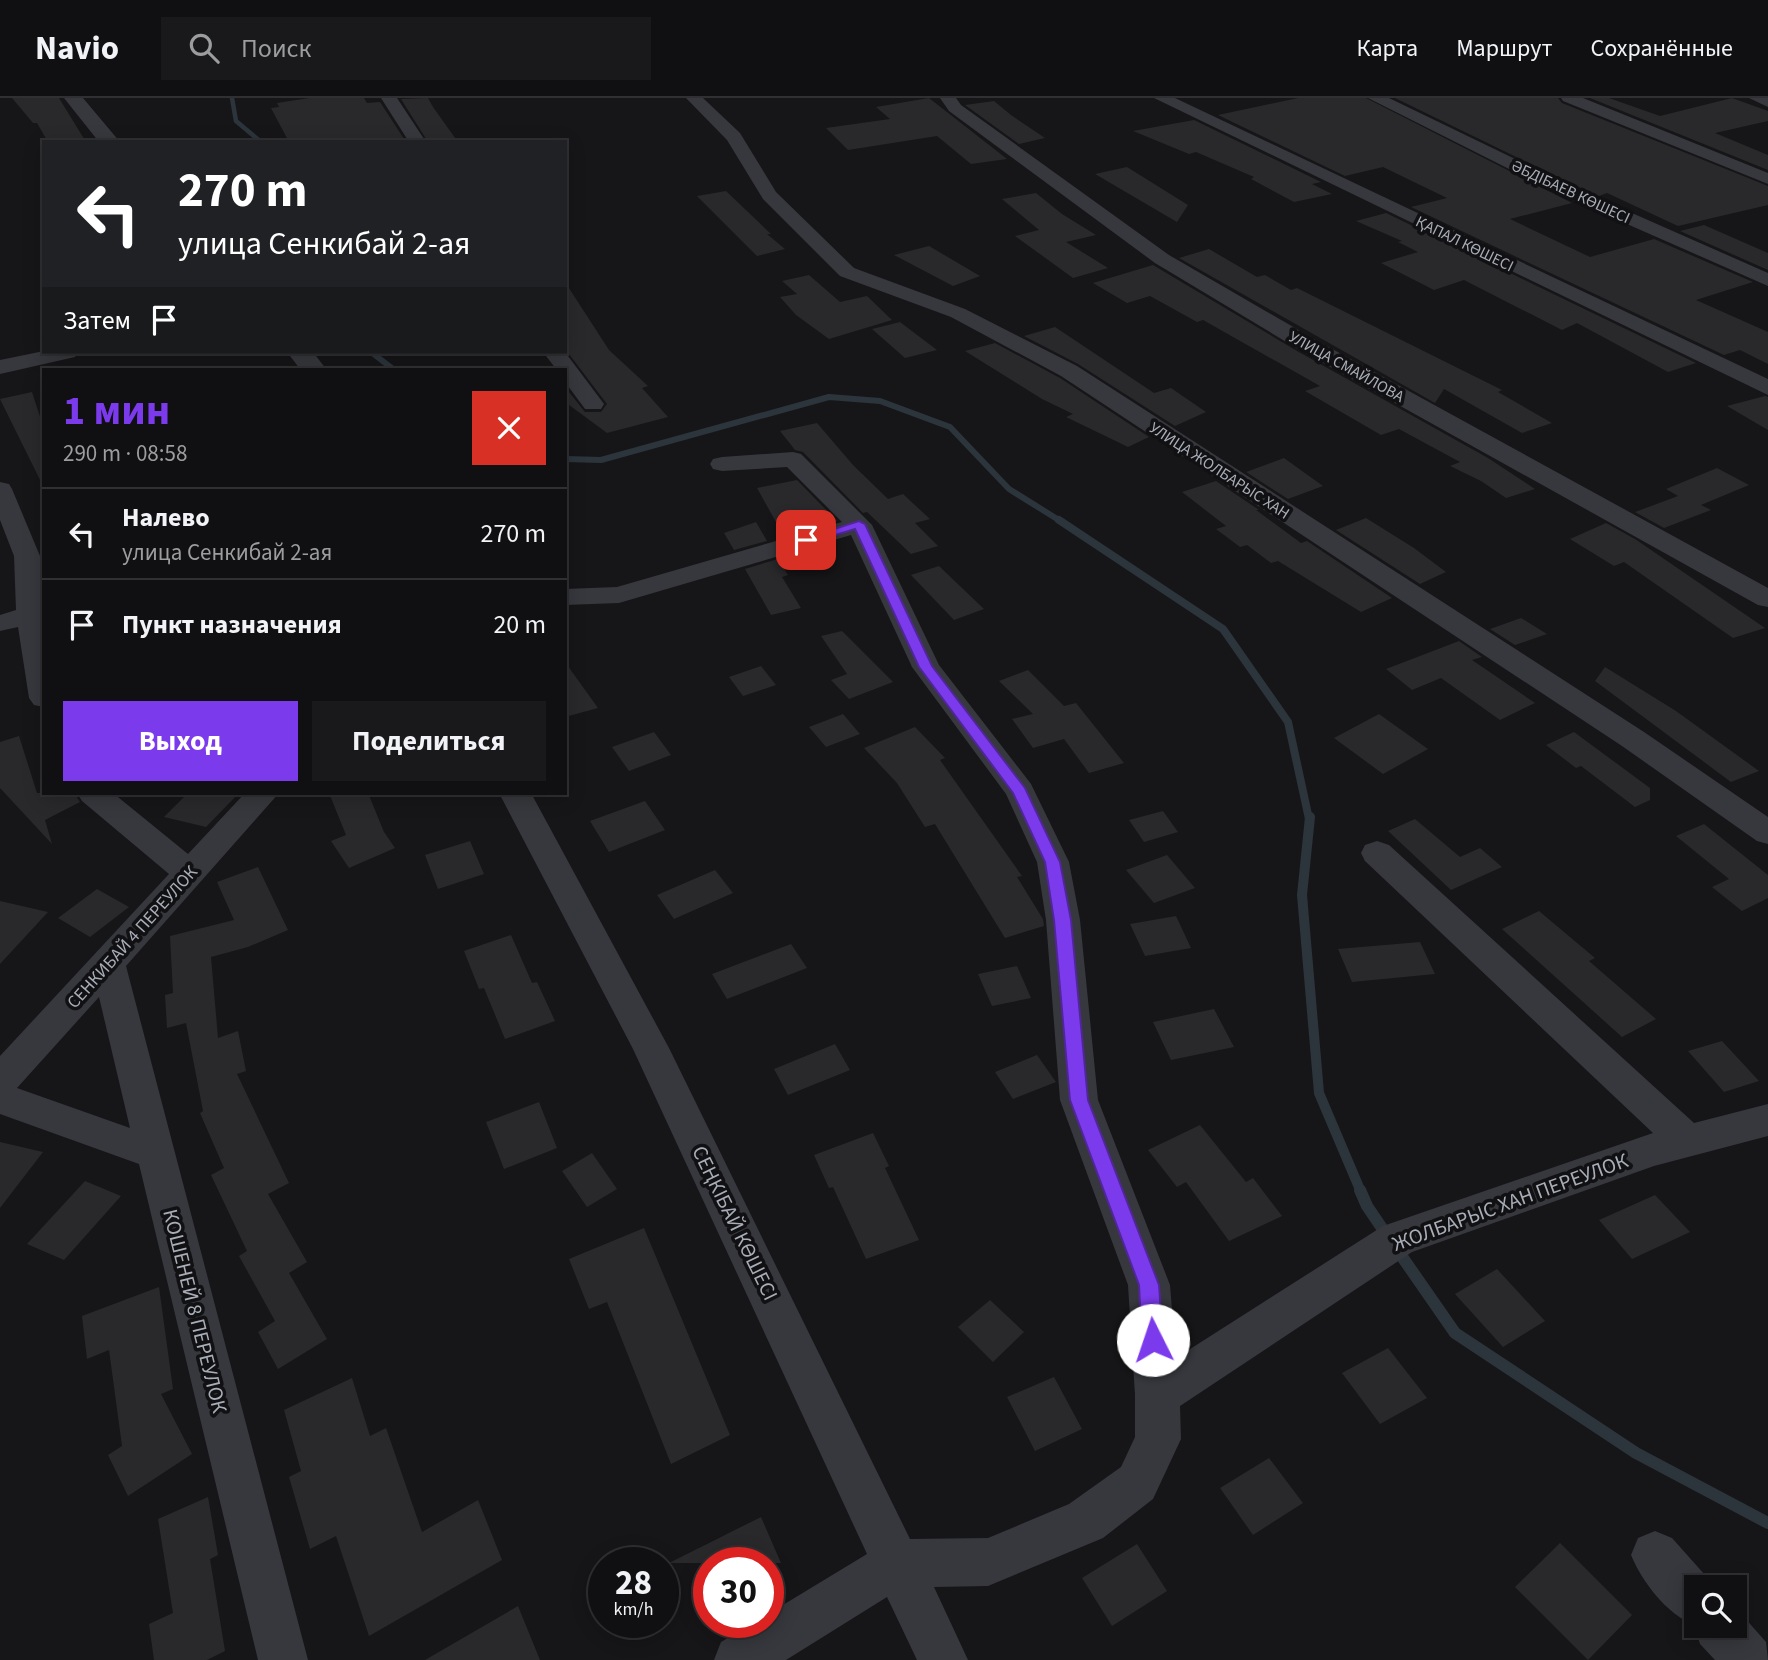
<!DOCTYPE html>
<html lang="ru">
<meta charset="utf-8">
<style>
body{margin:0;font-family:"Source Sans 3",sans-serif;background:#19191b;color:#f1f3f6;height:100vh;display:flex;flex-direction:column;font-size:26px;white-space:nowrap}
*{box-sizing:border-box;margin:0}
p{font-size:23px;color:#9c9d9f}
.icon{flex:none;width:38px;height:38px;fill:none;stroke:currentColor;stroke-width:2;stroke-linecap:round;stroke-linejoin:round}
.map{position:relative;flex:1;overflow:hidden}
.side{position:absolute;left:42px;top:270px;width:525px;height:427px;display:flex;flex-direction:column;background:#101012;border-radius:0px;box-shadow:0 4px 18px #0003,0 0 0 2px #303032}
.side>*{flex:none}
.top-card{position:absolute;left:42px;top:42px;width:525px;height:214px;border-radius:0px;box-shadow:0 4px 18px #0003,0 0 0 2px #303032;background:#202124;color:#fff;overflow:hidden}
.buttons{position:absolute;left:1684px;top:1477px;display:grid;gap:14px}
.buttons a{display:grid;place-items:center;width:63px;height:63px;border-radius:0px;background:#101012;box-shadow:0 4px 18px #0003,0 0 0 2px #303032;font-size:35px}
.speed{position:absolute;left:588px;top:1449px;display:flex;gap:14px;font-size:35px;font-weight:700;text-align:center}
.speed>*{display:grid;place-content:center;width:91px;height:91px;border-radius:50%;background:#101012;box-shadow:0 4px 18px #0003,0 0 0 2px #303032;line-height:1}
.speed small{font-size:18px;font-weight:400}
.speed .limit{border:10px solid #d22;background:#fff;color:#111}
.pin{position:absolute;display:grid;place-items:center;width:60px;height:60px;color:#fff;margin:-30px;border-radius:14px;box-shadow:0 4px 10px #0006}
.me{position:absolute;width:77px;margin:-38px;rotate:356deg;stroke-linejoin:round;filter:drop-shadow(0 0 5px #0008)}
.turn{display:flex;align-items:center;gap:24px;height:147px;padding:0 21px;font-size:32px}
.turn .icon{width:91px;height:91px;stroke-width:2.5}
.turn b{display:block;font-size:49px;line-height:60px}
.then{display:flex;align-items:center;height:66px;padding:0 21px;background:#0003;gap:14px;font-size:26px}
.round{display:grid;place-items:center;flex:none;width:74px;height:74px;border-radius:0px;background:#19191b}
.overview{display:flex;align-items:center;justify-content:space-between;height:119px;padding:0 21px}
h1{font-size:42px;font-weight:700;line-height:52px;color:#7c3aed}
.cta{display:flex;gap:14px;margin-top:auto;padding:14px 21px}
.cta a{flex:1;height:80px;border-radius:0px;background:#7c3aed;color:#fff;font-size:28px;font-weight:700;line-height:80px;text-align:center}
.cta a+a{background:#19191b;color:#f1f3f6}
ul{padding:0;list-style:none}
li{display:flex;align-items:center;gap:21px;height:91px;padding:0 21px;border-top:2px solid #303032}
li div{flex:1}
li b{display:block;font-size:26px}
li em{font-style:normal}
header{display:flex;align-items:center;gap:42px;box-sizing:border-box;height:98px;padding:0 35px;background:#101012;border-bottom:2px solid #303032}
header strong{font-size:33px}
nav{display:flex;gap:38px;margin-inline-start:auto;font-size:24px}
.search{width:490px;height:63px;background:#19191b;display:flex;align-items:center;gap:18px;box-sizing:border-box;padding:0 24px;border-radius:0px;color:#9c9d9f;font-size:26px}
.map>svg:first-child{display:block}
</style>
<header>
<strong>Navio</strong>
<div class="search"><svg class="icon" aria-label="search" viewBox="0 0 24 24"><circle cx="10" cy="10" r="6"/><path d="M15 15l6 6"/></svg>Поиск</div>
<nav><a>Карта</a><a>Маршрут</a><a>Сохранённые</a></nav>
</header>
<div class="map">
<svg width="1768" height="1562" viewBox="0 0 1768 1562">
<rect width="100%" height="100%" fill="#161618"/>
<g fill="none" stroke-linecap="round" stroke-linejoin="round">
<path stroke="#2c353c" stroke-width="4.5" d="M232,0L236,23L261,44"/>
<path stroke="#2c353c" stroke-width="6" d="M371,254L393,271
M565,361L601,362L829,299L880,303L950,329L1009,391L1062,424"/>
<path stroke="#2c353c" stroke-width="8" d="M1059,422L1223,531L1288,624L1309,721"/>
<path stroke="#2c353c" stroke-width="10" d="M1310,719L1302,797L1319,995L1361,1094"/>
<path stroke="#2c353c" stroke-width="12" d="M1360,1092L1367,1108L1388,1139
M1396,1150L1455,1235L1636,1355L1768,1425"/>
</g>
<path fill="#29292c" d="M12,0H59L86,44H48L37,25H33Z
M309,0H364L367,5L380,4L406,44H289L271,10L279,9L277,5Z
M428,0L433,9L458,44H428L401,1Z
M929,0L1007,61L971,66L937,38L848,52L826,30L890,21L876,9Z
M1298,0H1366L1572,105L1510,121L1590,159L1654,141L1753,184L1696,202L1768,234V266L1740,252L1724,257L1411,109L1447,100L1383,69L1345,78L1218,17Z
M1395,0H1558L1562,5L1768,88V107L1678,128L1607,95L1599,98L1574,87Z
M1590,0H1609L1660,18L1732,0L1768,13V23L1715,35L1768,57V72Z
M994,3L1011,17L1045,40L1019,46L965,7Z
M1194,22L1321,84L1312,86L1332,96L1294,104L1251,81L1254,79L1196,54L1189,56L1133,33Z
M1127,69L1188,107L1177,124L1095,76Z
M726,93L771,136H767L785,151L757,158L697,98Z
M1036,95L1062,116L1096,137L1066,144L1108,170L1073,180L1015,138L1039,132L1002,101Z
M1386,115L1696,265L1668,274L1577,225L1562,232L1464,182L1434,192L1381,165L1418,154L1398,144L1402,143L1356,123Z
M1704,127L1768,155V172L1680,133Z
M929,148L980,178L953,188L894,157Z
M1209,151L1257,179L1265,177L1291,192L1297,190L1502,292L1498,294L1552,325L1522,335L1444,291L1435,305L1179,160Z
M1153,167L1297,253L1488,360L1535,391L1506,400L1481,383L1450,368L1460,364L1399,331L1381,337L1305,293L1320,288L1203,222L1197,224L1150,198L1127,205L1093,185Z
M809,177L840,204L867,198L892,222L829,241L796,217L780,199L797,196L782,183Z
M565,184L609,252L648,288L642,290L668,319L607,335L565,304V289L585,314H601L607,306L565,251Z
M900,224L937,252L905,260L872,231Z
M1055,229L1154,295L1171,290L1206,314L1175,328L1078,266L1024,238Z
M995,245L1060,280L1149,339L1128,349L1066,319L1073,316L1042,301L965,253Z
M32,294L44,331V390L0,301Z
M1765,298L1768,299V332L1727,308Z
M817,325L853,367L888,401L903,396L930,421L915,425L938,448L911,456L867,414L863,415L803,354L795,352L780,333Z
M1284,360L1323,388L1288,401L1246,374Z
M1717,370L1749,387L1701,407L1711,412L1664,430L1635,414L1678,398L1666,391Z
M797,382L837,423L812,430L809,426L782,435L757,390Z
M1216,383L1259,412H1256L1301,445L1307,443L1392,500L1361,514L1278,463L1271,465L1247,447L1240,449L1216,431L1226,428L1182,394Z
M1366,420L1414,450L1446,474L1420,486L1336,432Z
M756,424L767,443L734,452L724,435Z
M1606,425L1635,441L1765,530L1733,540L1624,464L1614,468L1570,441Z
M778,461L788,477L782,479L801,510L771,517L745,471Z
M939,468L984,511L954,522L911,477Z
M1521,520L1547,536L1515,547L1490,531Z
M842,533L893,584L849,601L831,582L847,576L821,538Z
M1459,543L1482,559L1472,562L1535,605L1500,622L1441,580L1412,592L1386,571Z
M565,564L598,610L565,619Z
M761,568L776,587L743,598L729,579Z
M1605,569L1676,613L1759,673L1731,684L1595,583Z
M1028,572L1064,608L1076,605L1124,665L1089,675L1064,641L1033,650L1012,621L1033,616L999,583Z
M843,616L860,636L826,649L809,629Z
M1379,616L1428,651L1383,676L1334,640Z
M915,629L945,660L940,662L1022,778L1017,779L1043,821L1044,828L1005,840L935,726L925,729L897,685L864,650Z
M654,634L671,657L629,673L612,649Z
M1574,634L1650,690V702L1635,709L1581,668L1576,670L1546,647Z
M19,638L37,695H74L80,704L45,722L52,746L0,690V644Z
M188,695H239L206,729L164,719Z
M329,695H368L384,734L395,750L349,770L331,743L346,737Z
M645,703L665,732L609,754L590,723Z
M1163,713L1178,734L1144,744L1129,722Z
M1415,721L1460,759L1480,750L1502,769L1451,792L1388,733Z
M1704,726L1768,777V800L1742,813L1712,789L1729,781L1676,738Z
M470,743L484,776L438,791L425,757Z
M1167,757L1195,790L1154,805L1126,772Z
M258,769L288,832L248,849L211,859L218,940L238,933L246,973L237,976L289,1085L268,1096L307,1164L289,1175L327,1241L278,1271L258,1234L275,1223L239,1158L247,1153L211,1077L224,1070L200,1015L203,1013L186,925L167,930L165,897L173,895L170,838L234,822L217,784Z
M715,772L733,795L674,821L657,797Z
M97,791L129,809L90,839L58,820Z
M0,803L48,814L0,866Z
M1539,813L1595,860L1589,863L1656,921L1622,939L1502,831Z
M1176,818L1191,850L1145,858L1130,826Z
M511,837L532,885L537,884L555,923L505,941L484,890L479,891L464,853Z
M1420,844L1435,876L1352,884L1338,851Z
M791,846L807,870L727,901L712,876Z
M1017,868L1031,900L992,908L978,876Z
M1214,911L1234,949L1171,962L1153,924Z
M1722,943L1759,983L1724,994L1688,953Z
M835,946L850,972L788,997L774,971Z
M1037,957L1056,984L1013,1001L995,974Z
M539,1004L557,1050L504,1071L486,1024Z
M1200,1027L1246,1084L1253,1080L1282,1118L1229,1143L1186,1084L1177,1089L1148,1052Z
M873,1035L889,1068L885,1070L919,1142L866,1161L833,1089L829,1090L814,1057Z
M0,1044L43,1054L0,1110Z
M592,1055L617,1091L587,1109L562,1073Z
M85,1083L121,1098L64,1162L27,1146Z
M1655,1097L1690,1134L1632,1161L1599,1122Z
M644,1130L730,1337L671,1366L607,1204L589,1211L569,1161Z
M1497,1171L1545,1223L1503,1249L1455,1196Z
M159,1189L173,1291L161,1296L192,1356L128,1398L108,1357L122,1348L109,1252L87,1261L82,1218Z
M990,1202L1024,1234L993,1264L958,1229Z
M1388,1250L1427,1300L1380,1326L1342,1275Z
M1054,1279L1082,1331L1035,1353L1007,1299Z
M352,1280L370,1338L386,1330L422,1434L478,1402L502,1462L369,1538L336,1438L310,1451L289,1379L301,1373L284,1312Z
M1269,1360L1303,1405L1253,1437L1220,1390Z
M208,1399L218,1457L210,1461L225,1553L207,1562H154L149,1526L173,1515L158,1421Z
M761,1419L781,1465H669Z
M1560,1445L1632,1517L1588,1562L1515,1489Z
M1137,1446L1167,1493L1112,1528L1082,1480Z
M518,1508L540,1562H425Z"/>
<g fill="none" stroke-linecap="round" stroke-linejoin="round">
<path fill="#37383d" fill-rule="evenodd" d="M381,0H397L426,44H409Z
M686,0H703L740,35L776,94L854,170L965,211L1077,268L1644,634L1768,719V746L1757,743L1622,648L1061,278L951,219L840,178L763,101L727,42Z
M940,0H956L961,7L1169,157L1314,241L1768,490V509L1758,507L1298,251L1155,165L949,13Z
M1154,0H1175L1768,281V297Z
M1368,0H1389L1573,89L1768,175V188L1561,97Z
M1561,0H1583L1768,75V86L1563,3Z
M1749,0H1768V9Z
M44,253L78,254L75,259L0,276V262Z
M543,254H565L604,306L601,311H585L565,284V271H556Z
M793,354L801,356L872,427L939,567L1031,686L1069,764L1080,822L1098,1002L1170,1187L1176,1260L1383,1128L1653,1035L1365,763L1361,755L1365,747L1377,743L1389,747L1694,1025L1768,1006V1038L1654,1068L1412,1154L1180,1308L1181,1341L1153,1401L1103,1440L988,1488L934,1489L968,1562H917L887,1499L786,1562H714L721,1544L754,1524H768V1516L867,1456L633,951L499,695H531L669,950L910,1441L988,1440L1069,1406L1121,1369L1135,1339V1297L1128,1187L1060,1002L1046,822L1037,764L1006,696L912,569L851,437L619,505L565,507V491L617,489L842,424L787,369L722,373L713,371L710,366L713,361L722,359Z
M0,384L9,386L12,391L40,458L44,517V609L34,607L29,600L18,529L0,533V517L16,512L14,458L0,422Z
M77,695H113L188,756L245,695H279L126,868L308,1562H258L139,1066L0,1016V958L169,776L82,703ZM99,899L130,1030L17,990Z
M1655,1433L1672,1440L1713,1486L1715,1489H1696V1528H1734L1736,1510L1766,1544L1768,1562H1715L1700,1546L1694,1527C1667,1516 1642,1484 1631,1457L1638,1440Z"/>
<path fill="#37383d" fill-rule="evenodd" d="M64,0H83L120,44H99Z
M287,254H313L326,271H300Z"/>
</g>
<path fill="#7c3aed" stroke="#51269a" stroke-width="2" d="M859,423L865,426L932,568L1025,690L1060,764L1071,822L1088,1002L1159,1187L1163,1242L1160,1249L1153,1252L1145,1249L1142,1242L1139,1187L1070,1002L1054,822L1045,764L1013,695L919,569L855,431L806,446L800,442Z"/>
<g text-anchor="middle" stroke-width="7" stroke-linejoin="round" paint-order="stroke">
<g font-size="16" fill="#a8adb8" stroke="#111113">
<text transform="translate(1571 93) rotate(25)" y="6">ӘБДІБАЕВ КӨШЕСІ</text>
<text transform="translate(1465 145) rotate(26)" y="6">ҚАПАЛ КӨШЕСІ</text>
<text transform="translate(1347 268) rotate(29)" y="6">УЛИЦА СМАЙЛОВА</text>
<text transform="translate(1220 372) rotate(33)" y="6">УЛИЦА ЖОЛБАРЫС ХАН</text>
</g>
<g font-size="18" fill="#a8adb8" stroke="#111113">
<text transform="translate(132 839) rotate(-48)" y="6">СЕНКИБАЙ 4 ПЕРЕУЛОК</text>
</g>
<g font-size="21" fill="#a8adb8" stroke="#111113">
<text transform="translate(1510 1104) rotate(-20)" y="7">ЖОЛБАРЫС ХАН ПЕРЕУЛОК</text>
<text transform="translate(735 1125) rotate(64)" y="7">СЕҢКІБАЙ КӨШЕСІ</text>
<text transform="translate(195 1213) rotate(76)" y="7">КОШЕНЕЙ 8 ПЕРЕУЛОК</text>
</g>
</g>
</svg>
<div class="buttons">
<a><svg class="icon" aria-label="search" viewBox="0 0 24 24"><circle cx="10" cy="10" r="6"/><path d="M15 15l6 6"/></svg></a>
</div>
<div class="speed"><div>28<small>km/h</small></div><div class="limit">30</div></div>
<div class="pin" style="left:806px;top:442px;background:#d93025"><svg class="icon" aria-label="arrive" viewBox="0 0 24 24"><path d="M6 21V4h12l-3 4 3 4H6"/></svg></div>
<svg class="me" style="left:1153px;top:1242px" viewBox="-20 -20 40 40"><circle r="19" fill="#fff"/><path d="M0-13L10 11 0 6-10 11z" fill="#7c3aed"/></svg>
<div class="top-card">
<div class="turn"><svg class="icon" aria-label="left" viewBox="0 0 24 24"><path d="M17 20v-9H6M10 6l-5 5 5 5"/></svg><div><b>270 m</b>улица Сенкибай 2-ая</div></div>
<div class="then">Затем<svg class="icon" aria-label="arrive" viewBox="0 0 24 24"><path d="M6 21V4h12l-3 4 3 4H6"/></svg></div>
</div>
<section class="side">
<div class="overview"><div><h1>1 мин</h1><p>290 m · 08:58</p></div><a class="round" style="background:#d93025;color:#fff"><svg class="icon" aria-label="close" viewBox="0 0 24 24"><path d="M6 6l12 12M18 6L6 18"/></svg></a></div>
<ul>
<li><svg class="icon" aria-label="left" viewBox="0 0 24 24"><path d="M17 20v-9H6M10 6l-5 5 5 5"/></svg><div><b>Налево</b><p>улица Сенкибай 2-ая</p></div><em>270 m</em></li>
<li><svg class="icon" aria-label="arrive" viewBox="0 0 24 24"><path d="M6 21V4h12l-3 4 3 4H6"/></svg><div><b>Пункт назначения</b></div><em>20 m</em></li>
</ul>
<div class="cta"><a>Выход</a><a>Поделиться</a></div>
</section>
</div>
